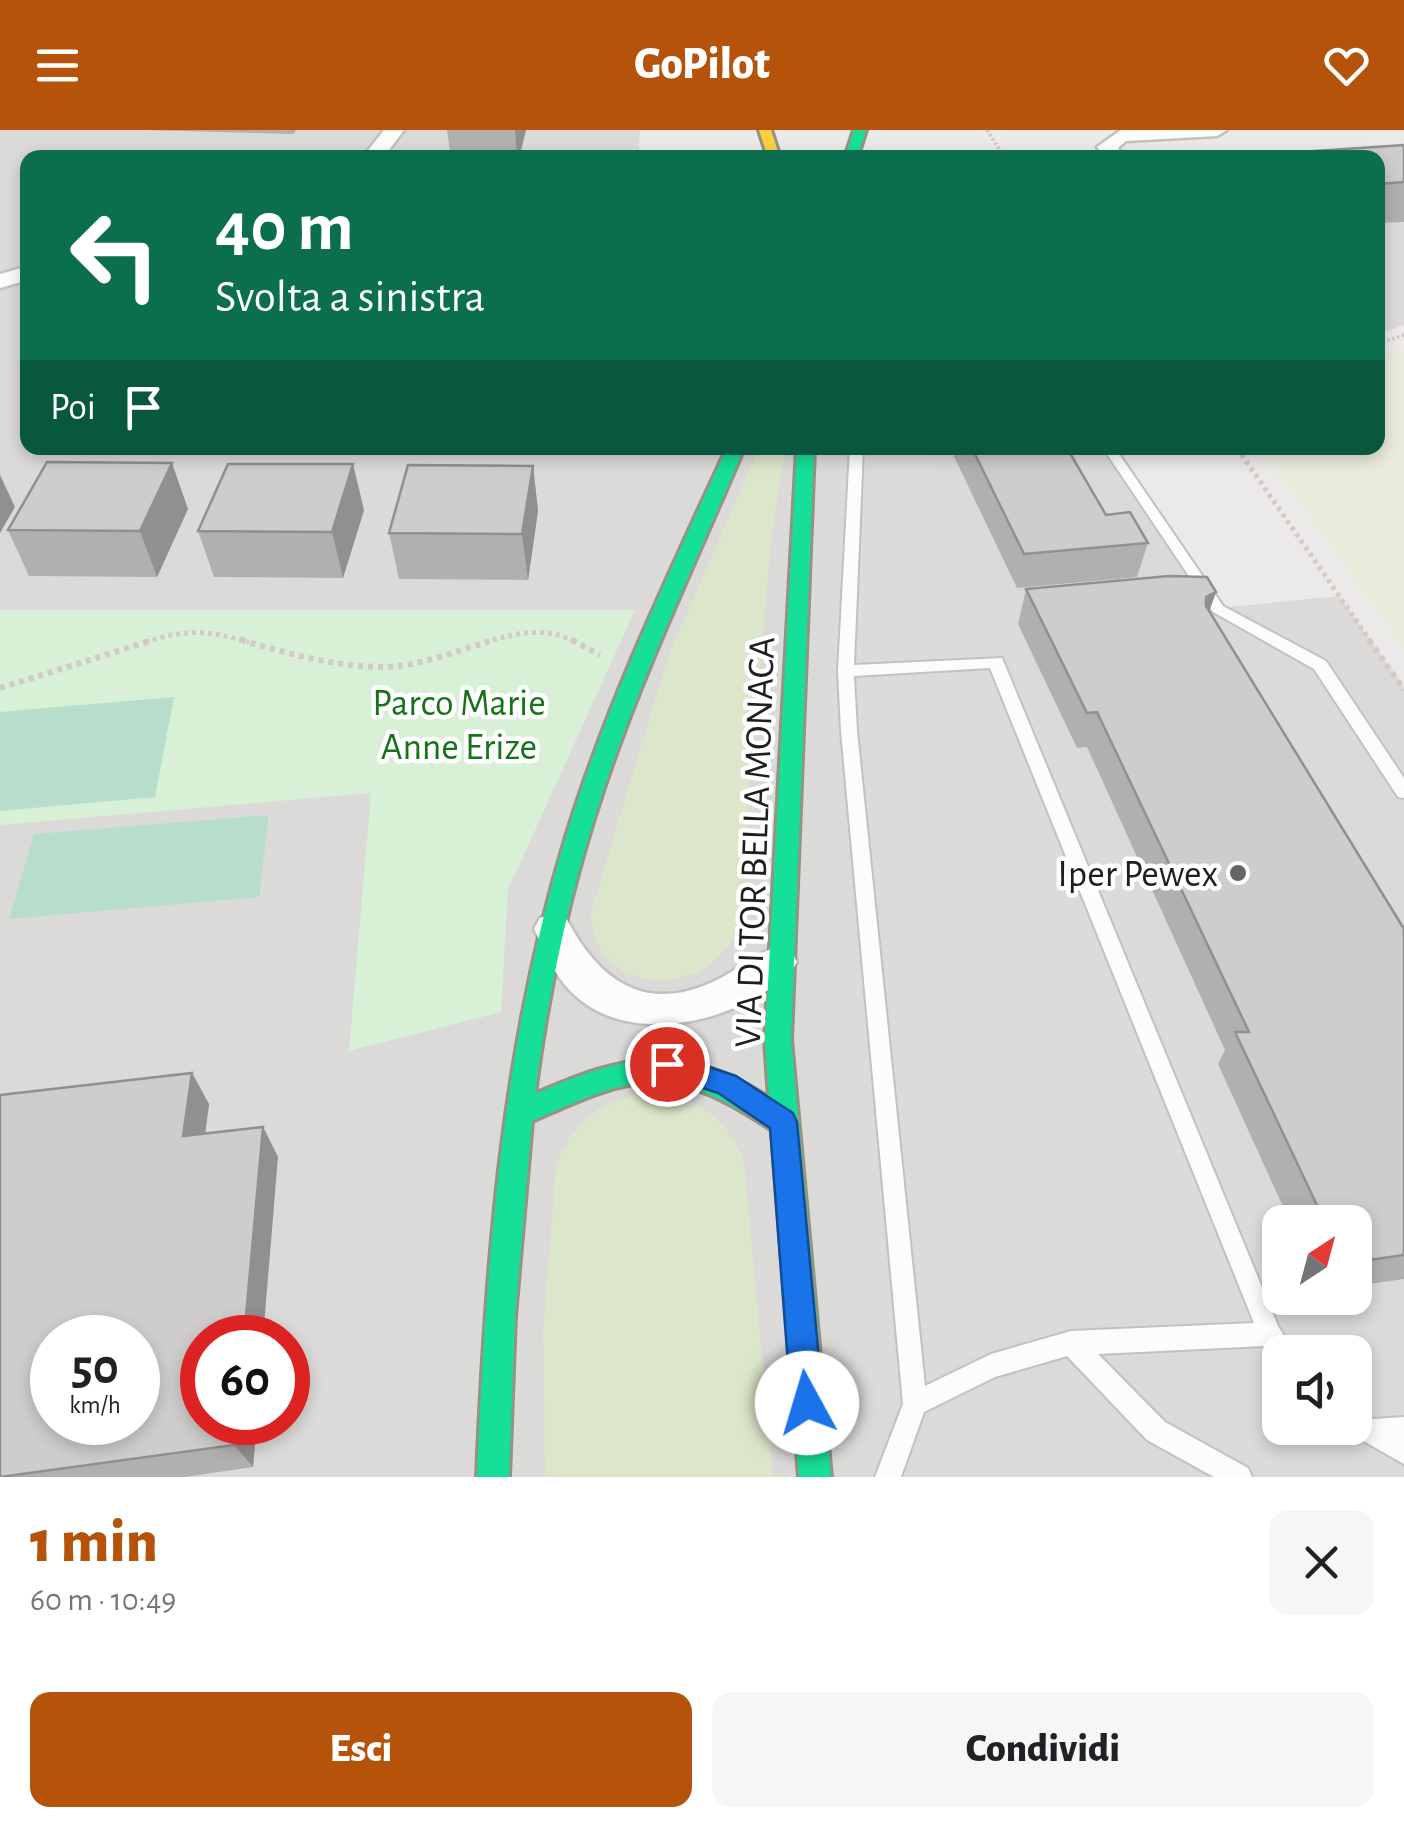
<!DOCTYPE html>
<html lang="it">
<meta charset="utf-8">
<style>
body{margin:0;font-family:"Alegreya Sans",sans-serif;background:#f6f6f6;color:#202124;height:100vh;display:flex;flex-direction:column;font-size:38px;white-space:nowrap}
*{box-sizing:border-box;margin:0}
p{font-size:32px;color:#757577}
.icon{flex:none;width:55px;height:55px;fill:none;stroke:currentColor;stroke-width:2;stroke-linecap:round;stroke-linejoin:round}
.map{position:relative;height:1347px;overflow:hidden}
.side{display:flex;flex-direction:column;background:#fff;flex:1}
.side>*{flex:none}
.guide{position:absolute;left:20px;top:20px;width:1365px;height:305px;border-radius:20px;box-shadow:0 5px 15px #0003;background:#0b6e4f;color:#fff;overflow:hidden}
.needle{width:65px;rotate:36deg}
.fabs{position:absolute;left:1262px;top:1075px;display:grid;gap:20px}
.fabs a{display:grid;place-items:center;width:110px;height:110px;border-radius:20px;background:#fff;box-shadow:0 5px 15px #0003;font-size:50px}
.speed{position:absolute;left:30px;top:1185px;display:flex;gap:20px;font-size:50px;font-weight:700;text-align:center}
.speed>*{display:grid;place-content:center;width:130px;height:130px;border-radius:50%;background:#fff;box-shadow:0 5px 15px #0003;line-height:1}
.speed small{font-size:25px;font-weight:400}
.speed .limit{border:15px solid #d22;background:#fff;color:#111}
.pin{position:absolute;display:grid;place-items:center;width:85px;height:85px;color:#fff;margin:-42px;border:5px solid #fff;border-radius:50%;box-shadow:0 2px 10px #0007}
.me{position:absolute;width:110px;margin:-55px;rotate:354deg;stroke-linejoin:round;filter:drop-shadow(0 0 8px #0008)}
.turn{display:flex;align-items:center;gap:35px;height:210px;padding:0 30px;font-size:45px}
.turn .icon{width:130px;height:130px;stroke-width:2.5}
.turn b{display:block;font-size:70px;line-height:85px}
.then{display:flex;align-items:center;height:95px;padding:0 30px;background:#0003;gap:20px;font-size:38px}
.round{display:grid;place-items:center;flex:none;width:105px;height:105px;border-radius:20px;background:#f6f6f6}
.headline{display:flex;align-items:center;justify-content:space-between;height:170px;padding:0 30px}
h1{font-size:60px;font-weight:800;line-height:75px;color:#b45309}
.cta{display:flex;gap:20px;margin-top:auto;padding:20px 30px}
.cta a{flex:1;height:115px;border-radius:20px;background:#b45309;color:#fff;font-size:40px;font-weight:800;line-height:115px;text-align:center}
.cta a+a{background:#f6f6f6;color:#202124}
header{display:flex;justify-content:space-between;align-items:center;height:130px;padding:0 30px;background:#b45309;color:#fff;font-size:45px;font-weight:800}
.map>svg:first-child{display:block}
</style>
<header><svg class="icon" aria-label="menu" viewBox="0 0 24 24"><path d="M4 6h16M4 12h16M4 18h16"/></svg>GoPilot<svg class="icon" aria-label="heart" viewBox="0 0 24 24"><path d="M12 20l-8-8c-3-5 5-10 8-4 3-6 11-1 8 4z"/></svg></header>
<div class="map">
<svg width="1404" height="1347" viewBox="0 0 1404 1347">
<rect width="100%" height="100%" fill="#eceae8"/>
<path fill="#dbdad9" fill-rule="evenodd" d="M0,0H640L638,28H28V318H1115L1218,478L1339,466L1404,557V1347H0ZM1280,1092H1355V1168H1280ZM52,1208H138V1292H52ZM202,1208H288V1292H202ZM1280,1222H1355V1298H1280Z
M1404,35V195L1378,204V37Z"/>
<path fill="#ebebdc" d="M1404,219V519L1261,318H1378V226Z"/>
<path fill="#dbe6ca" d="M759,318H785L772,402L736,800C709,873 589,866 591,782L669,524Z
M640,963C691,963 724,982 744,1031L773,1347H545L543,1203L556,1036C571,993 597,974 640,963Z"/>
<path fill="#d8f0d6" d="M0,480H635L508,760L501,882L349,921L371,663L0,695Z"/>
<path fill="#b7decb" d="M174,567L155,667L0,681V582Z
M269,685L259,767L9,789L34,704Z"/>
<path fill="#dcdbda" d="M839,318H930L1001,474L856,488V516L866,522L1014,507L1280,1102V1168L1310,1170L1070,1197L981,1221L849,1293L831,1050L820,690Z"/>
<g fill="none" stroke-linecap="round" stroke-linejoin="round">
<g stroke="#c2c1c0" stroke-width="4">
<path id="lane" d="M850,318H863L854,535L1002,528L1278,1196L1294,1222H1280V1233L1274,1230L1264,1216L1098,1224L1165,1292L1248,1338L1252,1347H1214L1147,1310L1067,1226L995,1247L924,1282L901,1347H875L903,1274L841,601L838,541ZM990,538L1254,1193L1071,1201L991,1224L925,1256L857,601L854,546Z
M1103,318H1115L1223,476L1326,531L1404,648V668L1398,667L1314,539L1213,482Z
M1355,1280L1374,1289L1404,1287V1334L1346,1301L1345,1298H1355Z"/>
</g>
<g stroke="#c2c1c0" stroke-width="5">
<path id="street" d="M384,0H404L383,28H362Z
M1121,0H1227L1217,6L1126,11L1118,18L1124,28H1104L1097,17Z
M28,136V150L0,158V144Z
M553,784L566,788C599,851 645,885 717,850C738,839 756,824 778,816L792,821L797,832C788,851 762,864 743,874C687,901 607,907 564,854C551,837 543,818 534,799L540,788Z"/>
</g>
<g stroke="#949482" stroke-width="6">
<path id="fast" d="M854,0H866L857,28H845Z
M727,318H744C696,431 643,542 604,658C571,756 548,860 535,964C627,924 681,911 769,968L765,910L797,318H814L791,910L831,1347H799L772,1000C670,932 639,943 532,991L515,1186L509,1347H477C486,1132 502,917 565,710C606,575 668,446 727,318Z"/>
</g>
<g stroke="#949482" stroke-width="6">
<path id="slow" d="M759,0H771L780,28H768Z"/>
</g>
<path stroke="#d5c9c8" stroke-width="4" stroke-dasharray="2.5 2.5" stroke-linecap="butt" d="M987,0L1005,28
M1378,214L1404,205"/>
<path stroke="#d5c9c8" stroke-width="5" stroke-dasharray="4 4" stroke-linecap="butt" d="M1237,318L1371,512
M145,512C187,499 207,500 249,512
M485,512C517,503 546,496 576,512"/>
<path stroke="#d5c9c8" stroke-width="6" stroke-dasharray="5 5" stroke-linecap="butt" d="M241,510C286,523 332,536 379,537C417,538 458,520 494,510
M572,510L600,525
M1369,510L1404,560
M0,558L153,510"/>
<use href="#lane" fill="#fcfcfc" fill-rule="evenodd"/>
<use href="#street" fill="#fcfcfc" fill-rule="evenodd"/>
<use href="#fast" fill="#16e098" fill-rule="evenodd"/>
<use href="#slow" fill="#ffcf43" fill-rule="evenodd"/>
</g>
<path fill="#b2b0af" d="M144,0H296L294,4Z
M447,0H526L519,28H451Z
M1404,15V92L1378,93V28Z
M950,318H1067L1106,385L1148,413L1137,447L1017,458Z
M533,336L538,381L528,450L399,449L389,403Z
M188,379L157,447L29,446L8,400Z
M364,380L343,448L214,447L198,401Z
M1026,459L1216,462L1209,481L1404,799V1149L1355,1156V1092H1290L1218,934L1225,920L1087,617L1077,618L1018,494Z
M192,943L209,974L205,1004L263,997L278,1027L202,1292H257L253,1337L185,1347H0Z"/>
<path fill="#91908e" d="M515,0H526L519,28H517Z
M172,333L188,379L157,447L140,401Z
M353,334L364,380L343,448L332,402Z
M533,336L538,381L528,450L522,404Z
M0,345L15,377L0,403Z
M1216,462L1204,496L1206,467Z
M192,943L209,974L201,1036L183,1006Z
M263,997L278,1027L263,1208H244Z
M236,1292H257L253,1337L234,1315Z"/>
<path fill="#cfcdcb" stroke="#91908e" stroke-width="2.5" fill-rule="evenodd" d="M1404,15V52L1378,54V28H1208Z
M972,318H1067L1106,385L1130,382L1148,413L1024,424Z
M47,332L172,333L140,401L8,400Z
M228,334H353L332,402L198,401Z
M408,335L533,336L522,404L389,403Z
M1169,446L1207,447L1216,462L1206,467V476L1404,799V1125L1355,1132V1092H1325L1235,902H1249L1097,582L1087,583L1026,459Z
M192,943L183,1006L263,997L244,1208H202V1292H236L234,1315L0,1347V965ZM52,1208H138V1292H52Z"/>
<path fill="#1a73e8" stroke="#114b97" stroke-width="2.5" d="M667,923L736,946L793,983L797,992L823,1273L818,1284L807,1289L795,1284L791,1273L770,998L718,963L657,943L653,934L657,926Z"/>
<circle fill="#666565" stroke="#fff" stroke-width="4" cx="1238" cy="743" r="10"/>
<g text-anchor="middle" stroke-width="9" stroke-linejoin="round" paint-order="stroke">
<g font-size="38" fill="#177219" stroke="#fff">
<text x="459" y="585">Parco Marie<tspan x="459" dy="44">Anne Erize</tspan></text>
</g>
<g font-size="38" fill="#1e1e1e" stroke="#fff">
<text transform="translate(754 712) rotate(-88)" y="13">VIA DI TOR BELLA MONACA</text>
</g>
<g font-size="38" fill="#1e1e1e" stroke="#fff" text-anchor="end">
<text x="1218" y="756">Iper Pewex</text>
</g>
</g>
</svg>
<div class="fabs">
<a><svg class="needle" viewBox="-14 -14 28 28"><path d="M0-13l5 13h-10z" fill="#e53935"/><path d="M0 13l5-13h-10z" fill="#757577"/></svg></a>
<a><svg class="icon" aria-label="sound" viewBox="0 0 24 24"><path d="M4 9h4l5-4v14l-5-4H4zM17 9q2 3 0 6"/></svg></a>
</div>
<div class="speed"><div>50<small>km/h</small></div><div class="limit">60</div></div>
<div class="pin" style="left:667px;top:934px;background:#d93025"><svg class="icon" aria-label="arrive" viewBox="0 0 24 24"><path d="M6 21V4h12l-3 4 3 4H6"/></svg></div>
<svg class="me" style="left:807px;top:1273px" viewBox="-20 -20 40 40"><circle r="19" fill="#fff"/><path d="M0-13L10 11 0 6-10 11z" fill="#1a73e8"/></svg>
<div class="guide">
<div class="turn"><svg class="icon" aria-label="left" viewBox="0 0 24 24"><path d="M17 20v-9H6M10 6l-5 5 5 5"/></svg><div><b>40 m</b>Svolta a sinistra</div></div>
<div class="then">Poi<svg class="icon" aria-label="arrive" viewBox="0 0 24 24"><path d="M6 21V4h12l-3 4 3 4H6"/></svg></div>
</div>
</div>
<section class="side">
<div class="headline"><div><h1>1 min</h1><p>60 m · 10:49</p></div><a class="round"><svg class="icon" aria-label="close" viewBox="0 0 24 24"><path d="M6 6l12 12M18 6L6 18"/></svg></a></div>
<div class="cta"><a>Esci</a><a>Condividi</a></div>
</section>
